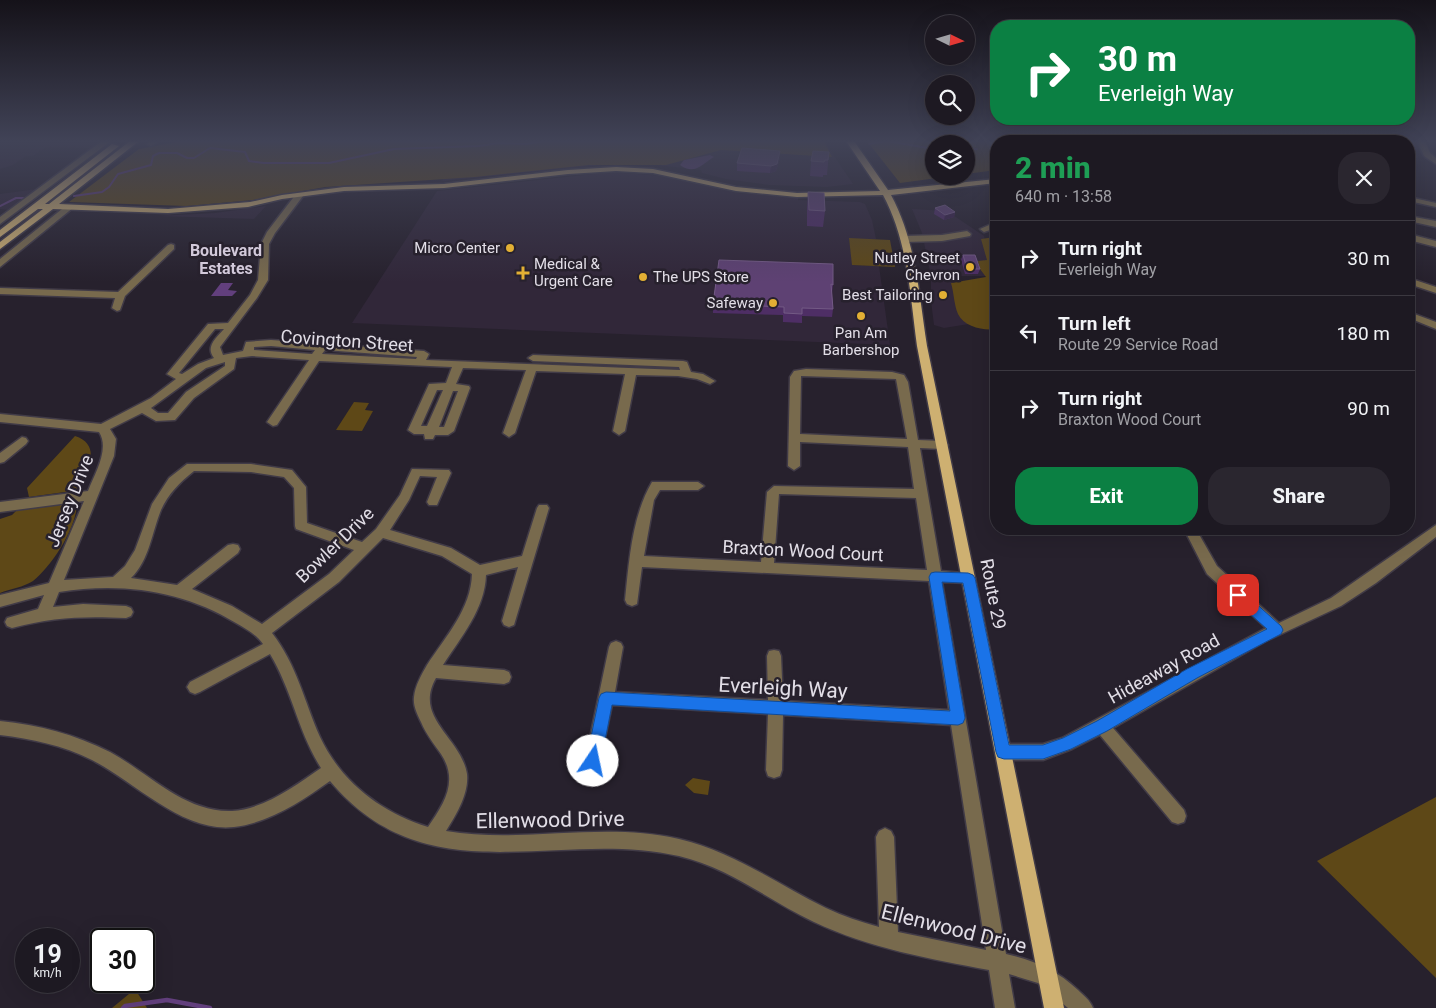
<!DOCTYPE html>
<meta charset="utf-8">
<style>
body{margin:0;font-family:Roboto,sans-serif;background:#2a262f;color:#f1f3f6;height:100vh;display:flex;flex-direction:column;font-size:19px;white-space:nowrap}
*{box-sizing:border-box;margin:0}
p{font-size:16px;color:#a0a0a5}
.icon{flex:none;width:28px;height:28px;fill:none;stroke:currentColor;stroke-width:2;stroke-linecap:round;stroke-linejoin:round}
.map{position:relative;flex:1;overflow:hidden}
.panel{position:absolute;left:990px;top:135px;width:425px;height:400px;display:flex;flex-direction:column;background:#1d1922;border-radius:20px;box-shadow:0 5px 20px #0002,0 0 0 1px #3b3840}
.panel>*{flex:none}
.top-card{position:absolute;left:990px;top:20px;width:425px;height:105px;border-radius:20px;box-shadow:0 5px 20px #0002,0 0 0 1px #3b3840;background:#0b8043;color:#fff;overflow:hidden}
.needle{width:32px;rotate:95deg}
.controls{position:absolute;left:925px;top:15px;display:grid;gap:10px}
.controls a{display:grid;place-items:center;width:50px;height:50px;border-radius:50%;background:#1d1922;box-shadow:0 5px 20px #0002,0 0 0 1px #3b3840;font-size:25px}
.speed{position:absolute;left:15px;top:928px;display:flex;gap:10px;font-size:25px;font-weight:700;text-align:center}
.speed>*{display:grid;place-content:center;width:65px;height:65px;border-radius:50%;background:#1d1922;box-shadow:0 5px 20px #0002,0 0 0 1px #3b3840;line-height:1}
.speed small{font-size:12px;font-weight:400}
.speed .limit{border:2px solid #111;border-radius:8px;background:#fff;color:#111}
.pin{position:absolute;display:grid;place-items:center;width:42px;height:42px;color:#fff;margin:-21px;border-radius:10px;box-shadow:0 2px 8px #0006}
.me{position:absolute;width:55px;margin:-28px;rotate:11deg;stroke-linejoin:round;filter:drop-shadow(0 0 4px #0008)}
.turn{display:flex;align-items:center;gap:18px;height:105px;padding:0 25px;font-size:22px}
.turn .icon{width:65px;height:65px;stroke-width:2.5}
.turn b{display:block;font-size:35px;line-height:42px}
.round{display:grid;place-items:center;flex:none;width:52px;height:52px;border-radius:20px;background:#2a262f}
.summary{display:flex;align-items:center;justify-content:space-between;height:85px;padding:0 25px}
h1{font-size:30px;font-weight:800;line-height:38px;color:#1e9e55}
.primary-button{display:flex;gap:10px;margin-top:auto;padding:10px 25px}
.primary-button a{flex:1;height:58px;border-radius:20px;background:#0b8043;color:#fff;font-size:20px;font-weight:800;line-height:58px;text-align:center}
.primary-button a+a{background:#2a262f;color:#f1f3f6}
ul{padding:0;list-style:none}
li{display:flex;align-items:center;gap:15px;height:75px;padding:0 25px;border-top:1px solid #3b3840}
li div{flex:1}
li b{display:block;font-size:19px}
li em{font-style:normal}
.map>svg:first-child{display:block}
</style>
<div class="map">
<svg width="1436" height="1008" viewBox="0 0 1436 1008">
<rect width="100%" height="100%" fill="#27212d"/>
<path fill="#312739" d="M0,141H102L92,148L46,147L33,156H26L13,165L0,169Z
M588,141H824L853,184L827,187L769,185L726,179L702,173L701,170L657,165H602L442,181L463,149Z
M612,172L662,176L739,193L798,198V200L860,202L865,204L872,220L876,239H849L853,265L879,266L890,345L352,323L437,191Z
M37,189L8,210L0,209V194Z
M266,206L254,219L158,216L215,213Z
M912,209L947,211L984,236L994,276H959L969,324L944,328L934,325L931,301V276L922,233Z"/>
<path fill="#5e4817" d="M182,141H824L832,157L721,150L666,165H589L475,177L325,187L253,200L187,206L69,202L139,149Z
M867,141H1156H996V170L966,174V144H934V176H952L900,183Z
M995,237L996,329C984,331 964,327 958,314C954,305 954,293 951,283L986,277L980,269L978,261L987,260L981,239Z
M849,238L890,240L895,267L852,265Z
M354,402L369,403L365,410L373,411L362,431L336,430Z
M75,436C103,445 87,472 79,490L29,497L27,488Z
M77,501C78,526 52,566 33,581C24,587 10,589 0,593V519L12,515L18,509Z
M693,778L710,781L708,795L694,793L685,785Z
M1436,797V978L1317,861Z
M135,989L147,1008H112Z"/>
<path fill="#623f7d" d="M710,155L714,157C703,163 695,176 680,165L684,160Z
M221,283H233L228,290L237,291L232,296H211Z"/>
<g fill="none" stroke-linecap="round" stroke-linejoin="round">
<path stroke="#623f7d" stroke-width="2" d="M815,141H820
M887,141L934,149
M869,144L887,141
M966,150L977,149
M74,196L102,192L109,187L118,174L151,165L153,156L159,153H177L187,158H194L210,148L245,152L249,161L264,163H329L394,149L479,146L498,143L525,144L546,141
M0,206L16,198H23"/>
<path stroke="#623f7d" stroke-width="4.5" d="M123,1008L125,1006L167,1000L210,1008"/>
<g stroke="#413b47" stroke-width="3">
<path id="minor" d="M102,141H111L0,224V217Z
M150,141H159L151,146L147,144Z
M988,141H996V149H993Z
M1417,141H1425L1430,153L1436,158V164L1424,156Z
M296,194L303,196L275,233L269,244L268,280L257,298L220,347L223,355L243,351L246,342L271,340L424,351L429,354L426,360L680,370L679,367L533,361L528,358L533,355L683,361L687,362L691,372L703,374L715,381L710,384L697,379L678,376L636,375L625,431L619,435L613,431L625,374L536,371L515,433L509,437L503,433L526,370L463,368L456,384L469,386L470,388L454,431L448,435H435L433,439H425L424,434H414L408,430L429,384L446,383L452,367L319,361L277,425L273,426L267,422L309,360L252,356L236,358L234,369L194,398L175,420L156,421L142,413L110,429L116,439L114,456L64,580L113,577L125,566L135,550L152,504L169,478L187,464H251L292,470L306,487L307,523L362,542L376,529L400,495L412,469L449,470L451,473L437,505H429L427,502L437,477L420,476L409,500L390,530L451,548L480,565L522,556L537,508L539,505H547L549,508L514,625L509,627L504,625L502,621L518,567L486,575C485,609 461,637 443,665L504,670L509,672L511,677L509,682L504,684L436,678C413,718 461,737 467,774C469,794 456,815 446,831C523,844 602,821 679,839C734,852 777,884 826,908C843,916 861,922 879,927L876,837L879,831L885,828L891,831L894,837L898,932L986,950L951,725L783,715L782,770L780,776L774,778L768,776L766,770L768,714L612,705L599,766L593,769L587,766L585,761L609,647L611,643L616,641L621,643L623,647L615,692L768,700L767,656L769,651L774,650L779,651L781,656L783,701L949,710L929,581L642,567L637,604L632,606L627,604L625,600C629,561 632,516 652,482H698L704,486L698,490H660L654,500L644,556L761,562L767,492L774,486L914,489L908,447L800,442V466L794,470L788,466L790,377L794,371L806,369L892,372L904,375L908,382L918,440L942,441L948,445L942,449L920,448L941,571L973,574L975,578L973,582L968,583L942,582L1006,954C1034,960 1057,970 1078,990C1084,996 1090,1000 1093,1008H1068L1038,983L1009,974L1015,1008H995L989,970C930,959 869,948 814,922C768,900 730,868 679,856C555,828 428,898 330,781C302,801 269,823 234,827C183,833 135,782 92,760C62,745 32,739 0,735V721C39,725 74,734 110,752C149,773 185,813 232,811C264,809 295,786 321,768C298,732 292,690 270,654L200,692L195,694L190,692L187,687L190,682L263,644C256,634 246,629 236,623C182,590 121,582 59,592L53,607L83,604L126,606L131,608L133,612L131,616L126,618C84,616 53,617 12,628L7,626L5,622L7,618L38,609L44,595L0,607V595L49,583L84,501L0,512V502L88,491C95,473 110,449 99,432L0,422V414L101,424L151,398L176,379L167,374L208,324L228,323L250,295L258,280L261,244L267,232ZM215,329H224C216,338 205,347 214,358L198,364L182,374L179,373ZM271,346L315,350L312,354L254,350V347ZM325,350L417,357L416,359L322,354ZM225,362V366L186,392L168,413H158L151,408L206,368ZM801,376L896,379L907,439L800,434ZM437,390H443L427,426H421ZM453,391H458L444,427H439ZM194,471L251,472L284,477L294,488L295,526L296,529L354,550L329,574L262,624L232,606L192,589L238,553L240,549L238,545L233,544L228,545L177,585L131,578C149,561 152,532 161,510C168,494 180,482 194,471ZM779,494L916,498L927,570L774,563ZM383,538L442,556L472,574C471,609 446,636 427,665C422,674 415,685 414,697C413,706 417,714 421,722C426,734 434,744 441,754C459,781 444,804 428,827C382,813 341,782 320,737C304,701 297,665 272,633L339,582Z
M1409,197L1436,203V207L1409,201Z
M67,205L74,207L0,267V259Z
M1409,216L1436,221V227L1409,221Z
M996,222V228L984,232L980,229Z
M967,231L971,234L970,236L942,241L904,242L900,239L904,236L942,235Z
M1409,234L1436,241V247L1409,240Z
M171,244L174,245V249L125,296L120,310L117,311L112,308L115,298L0,294V288L118,292L168,245Z
M1409,278L1436,287V293L1409,284Z
M1409,312L1436,322V329L1409,318Z
M22,437L26,438L28,441L26,444L4,462L0,463V453Z
M1436,525V537L1376,583L1341,606L1266,641L1113,728L1184,810L1186,816L1184,822L1178,824L1172,822L1100,735L1072,749L1043,760H1004L998,757L996,752L998,747L1004,744H1043L1062,738L1266,628L1207,574L1184,529H1196L1217,566L1279,623L1331,598Z"/>
</g>
<g stroke="#413b47" stroke-width="3">
<path id="major" d="M130,141H139L59,204L168,209L250,202L282,195L344,187L444,184L568,170L616,167L653,169L736,187L797,193L880,191L846,141H854L888,190L996,179V183L891,195C916,241 919,295 927,346L1064,1008H1044L917,346C910,295 908,241 883,195L797,197L736,191L653,173L616,171L568,174L444,188L344,191L282,199L248,207L168,213L53,209L0,249V242L43,209H38L0,237V230L112,144L119,146L45,204H49Z"/>
</g>
<use href="#minor" fill="#786a4d" fill-rule="evenodd"/>
<use href="#major" fill="#ceb071" fill-rule="evenodd"/>
</g>
<path fill="#4e2e65" d="M780,151V158L776,171L770,173L737,171V163Z
M829,152L827,175H823V177L810,176L811,161Z
M808,192L825,211L823,227L807,226V208Z
M935,208L955,212L954,217L944,220L934,214Z
M963,255L980,269L978,274H965L961,260Z
M719,260L833,285L832,293L833,309L832,317L802,316V323L783,322V315L713,313V304Z"/>
<path fill="#382149" d="M780,151V158L776,171L770,173L771,166Z
M955,212L954,217L944,220L945,215Z"/>
<path fill="#5e4173" stroke="#735a85" d="M742,148L780,151L777,164L771,166L737,163Z
M813,151L829,152L828,160H825L824,162L811,161Z
M808,192L824,193L825,211L809,210Z
M945,205L955,212L945,215L935,208Z
M963,255H975L980,269H967Z
M719,260L833,264V285L831,284L833,309L802,308V314L784,313V307L713,304Z"/>
<linearGradient id="sky" x2="0" y2="1"><stop stop-color="#151219"/><stop offset="0.5" stop-color="#414357"/><stop offset="1" stop-color="#414357" stop-opacity="0"/></linearGradient>
<rect width="1436" height="282" fill="url(#sky)"/>
<path fill="#1a73e8" stroke="#114b97" d="M935,572L968,573L973,575L975,578L1009,745H1043L1063,738L1097,721L1187,669L1267,629L1233,599L1231,595L1233,591L1238,590L1242,591L1281,626L1283,630L1281,634L1197,678L1107,731L1071,749L1043,759H1004L998,757L996,752L963,583L942,582L965,718L963,723L958,725L612,705L601,761L599,766L593,768L588,766L586,761L599,698L601,694L606,692L950,711L929,577L931,573Z"/>
<g fill="#e2af34" stroke="#27212d" stroke-width="2">
<circle cx="510" cy="248" r="5"/>
<circle cx="970" cy="267" r="5"/>
<path d="M520.5 265.5h5v5h5v5h-5v5h-5v-5h-5v-5h5z"/>
<circle cx="643" cy="277" r="5"/>
<circle cx="943" cy="295" r="5"/>
<circle cx="773" cy="303" r="5"/>
<circle cx="861" cy="316" r="5"/>
</g>
<g text-anchor="middle" stroke-width="5" stroke-linejoin="round" paint-order="stroke">
<g font-size="15" fill="#e2dee7" stroke="#27212d" text-anchor="end">
<text x="500" y="253">Micro Center</text>
<text x="960" y="263">Nutley Street<tspan x="960" dy="17">Chevron</tspan></text>
<text x="534" y="269" text-anchor="start">Medical &amp;<tspan x="534" dy="17">Urgent Care</tspan></text>
<text x="653" y="282" text-anchor="start">The UPS Store</text>
<text x="933" y="300">Best Tailoring</text>
<text x="763" y="308">Safeway</text>
<text x="861" y="338" text-anchor="middle">Pan Am<tspan x="861" dy="17">Barbershop</tspan></text>
</g>
<g font-size="16" font-weight="bold" fill="#d2c9da" stroke="#27212d">
<text x="226" y="256">Boulevard<tspan x="226" dy="18">Estates</tspan></text>
</g>
<g font-size="18" fill="#e2dee7" stroke="#27212d">
<text transform="translate(347 341) rotate(4)" y="6">Covington Street</text>
<text transform="translate(70 501) rotate(-68)" y="6">Jersey Drive</text>
<text transform="translate(335 545) rotate(-44)" y="6">Bowler Drive</text>
<text transform="translate(803 551) rotate(3)" y="6">Braxton Wood Court</text>
<text transform="translate(993 594) rotate(79)" y="6">Route 29</text>
<text transform="translate(1164 669) rotate(-29)" y="6">Hideaway Road</text>
</g>
<g font-size="21" fill="#e2dee7" stroke="#27212d">
<text transform="translate(783 688) rotate(3)" y="7">Everleigh Way</text>
<text transform="translate(550 820) rotate(-1)" y="7">Ellenwood Drive</text>
<text transform="translate(954 929) rotate(14)" y="7">Ellenwood Drive</text>
</g>
</g>
</svg>
<div class="controls">
<a><svg class="needle" viewBox="-14 -14 28 28"><path d="M0-13l5 13h-10z" fill="#e53935"/><path d="M0 13l5-13h-10z" fill="#a0a0a5"/></svg></a>
<a><svg class="icon" aria-label="search" viewBox="0 0 24 24"><circle cx="10" cy="10" r="6"/><path d="M15 15l6 6"/></svg></a>
<a><svg class="icon" aria-label="layers" viewBox="0 0 24 24"><path d="M12 4l9 5-9 5-9-5zM3 14l9 5 9-5"/></svg></a>
</div>
<div class="speed"><div>19<small>km/h</small></div><div class="limit">30</div></div>
<div class="pin" style="left:1238px;top:595px;background:#d93025"><svg class="icon" aria-label="arrive" viewBox="0 0 24 24"><path d="M6 21V4h12l-3 4 3 4H6"/></svg></div>
<svg class="me" style="left:593px;top:761px" viewBox="-20 -20 40 40"><circle r="19" fill="#fff"/><path d="M0-13L10 11 0 6-10 11z" fill="#1a73e8"/></svg>
<div class="top-card">
<div class="turn"><svg class="icon" aria-label="right" viewBox="0 0 24 24"><path d="M7 20v-9h11M14 6l5 5-5 5"/></svg><div><b>30 m</b>Everleigh Way</div></div>
</div>
<section class="panel">
<div class="summary"><div><h1>2 min</h1><p>640 m · 13:58</p></div><a class="round"><svg class="icon" aria-label="close" viewBox="0 0 24 24"><path d="M6 6l12 12M18 6L6 18"/></svg></a></div>
<ul>
<li><svg class="icon" aria-label="right" viewBox="0 0 24 24"><path d="M7 20v-9h11M14 6l5 5-5 5"/></svg><div><b>Turn right</b><p>Everleigh Way</p></div><em>30 m</em></li>
<li><svg class="icon" aria-label="left" viewBox="0 0 24 24"><path d="M17 20v-9H6M10 6l-5 5 5 5"/></svg><div><b>Turn left</b><p>Route 29 Service Road</p></div><em>180 m</em></li>
<li><svg class="icon" aria-label="right" viewBox="0 0 24 24"><path d="M7 20v-9h11M14 6l5 5-5 5"/></svg><div><b>Turn right</b><p>Braxton Wood Court</p></div><em>90 m</em></li>
</ul>
<div class="primary-button"><a>Exit</a><a>Share</a></div>
</section>
</div>
